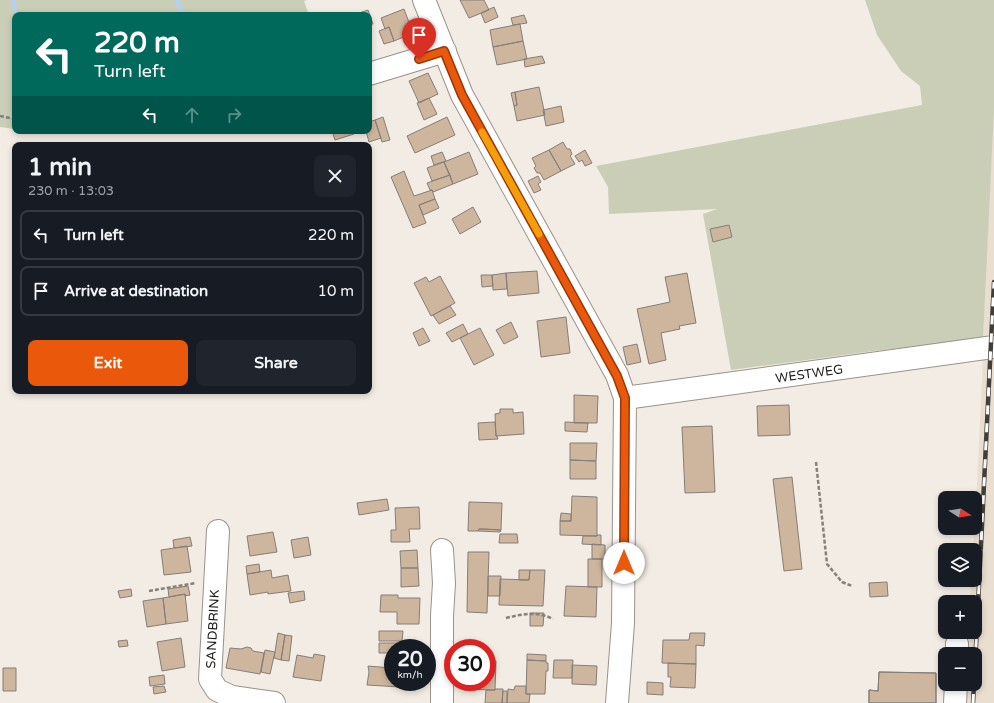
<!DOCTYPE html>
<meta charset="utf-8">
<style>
body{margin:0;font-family:"Varela Round",sans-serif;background:#20242c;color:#f1f3f6;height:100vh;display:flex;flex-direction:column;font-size:15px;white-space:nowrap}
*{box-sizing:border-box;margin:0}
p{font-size:13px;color:#9ea1a6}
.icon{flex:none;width:22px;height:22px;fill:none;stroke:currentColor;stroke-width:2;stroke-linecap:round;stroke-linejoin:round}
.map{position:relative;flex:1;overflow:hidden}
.details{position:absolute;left:12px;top:142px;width:360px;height:252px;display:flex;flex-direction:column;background:#171b24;border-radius:8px;box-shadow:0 2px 6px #0003}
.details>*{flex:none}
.hud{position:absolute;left:12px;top:12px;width:360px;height:122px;border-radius:8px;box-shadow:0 2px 6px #0003;background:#00695c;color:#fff;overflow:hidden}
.needle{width:26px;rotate:102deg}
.controls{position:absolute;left:938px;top:491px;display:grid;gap:8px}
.controls a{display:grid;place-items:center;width:44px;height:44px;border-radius:8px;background:#171b24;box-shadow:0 2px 6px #0003;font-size:20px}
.speed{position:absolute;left:384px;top:639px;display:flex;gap:8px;font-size:20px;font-weight:700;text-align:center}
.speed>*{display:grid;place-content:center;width:52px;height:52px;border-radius:50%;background:#171b24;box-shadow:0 2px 6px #0003;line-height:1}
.speed small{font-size:10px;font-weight:400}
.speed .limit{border:6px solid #d22;background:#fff;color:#111}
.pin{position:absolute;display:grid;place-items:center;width:34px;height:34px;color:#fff;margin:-41px -17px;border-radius:50% 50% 50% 0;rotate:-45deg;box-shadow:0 0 4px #0007}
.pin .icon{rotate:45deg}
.me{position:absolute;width:44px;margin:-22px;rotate:0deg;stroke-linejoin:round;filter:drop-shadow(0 0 3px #0008)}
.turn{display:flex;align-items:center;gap:14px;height:84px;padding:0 16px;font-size:18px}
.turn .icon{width:52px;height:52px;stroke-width:2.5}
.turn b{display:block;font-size:28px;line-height:34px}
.lanes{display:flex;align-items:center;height:38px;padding:0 16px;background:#0003;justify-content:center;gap:20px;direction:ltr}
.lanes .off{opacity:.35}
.round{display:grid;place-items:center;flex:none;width:42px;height:42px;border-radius:8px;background:#20242c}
.head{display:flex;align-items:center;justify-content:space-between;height:68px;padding:0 16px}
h1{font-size:24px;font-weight:700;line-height:30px}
.button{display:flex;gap:8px;margin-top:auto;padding:8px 16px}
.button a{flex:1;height:46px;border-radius:8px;background:#ea580c;color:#fff;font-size:16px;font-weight:700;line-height:46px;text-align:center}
.button a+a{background:#20242c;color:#f1f3f6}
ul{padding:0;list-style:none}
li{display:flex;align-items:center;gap:12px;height:50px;margin:0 8px 6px;padding:0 8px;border:2px solid #363941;border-radius:8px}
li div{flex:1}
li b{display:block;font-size:15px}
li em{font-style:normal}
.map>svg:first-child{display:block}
</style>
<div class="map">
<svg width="994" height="703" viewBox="0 0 994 703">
<rect width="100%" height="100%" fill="#f3ece4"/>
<path fill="#eaded0" d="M994,110V339H983L986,257Z
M983,356H994V703H965L966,684H975V654H967L969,632H975V602H970L971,580H975V550H973L974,528H975Z"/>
<path fill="#caceb7" d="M0,0H307L304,1L309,15H15V129L0,127Z
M865,0H994V110L983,339L874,351L731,370L703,214L717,209L609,214L608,187L596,166L922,105L920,86L901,71L877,35Z
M31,131H274V132L168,133Z"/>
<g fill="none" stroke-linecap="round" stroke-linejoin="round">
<path stroke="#b8d0e8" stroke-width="5" d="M13,0L16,15
M177,0L183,15"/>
</g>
<path fill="#ceb59e" stroke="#857e78" d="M460,0H484L489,10L469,18Z
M494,7L498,17L485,23L481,13Z
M404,9L413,33L394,41L389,27L385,29L381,18Z
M368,10L373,24L369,25V15L356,14Z
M524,15L527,23L513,25L511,18Z
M520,24L523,41L493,47L490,30Z
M389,27L394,41L384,44L379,31Z
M523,41L527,59L497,65L493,47Z
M542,56L545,63L525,67L524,59Z
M428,73L438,94L419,103L409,81Z
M539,87L545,115L517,121L514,106L517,105L515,92Z
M515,92L517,105L514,106L511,93Z
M429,98L437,114L424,120L417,103Z
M561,106L564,122L546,126L543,110Z
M383,117L390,140L382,142L375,120Z
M447,117L455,135L415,153L407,136Z
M375,120L381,138L369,142L366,131H369V122Z
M332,131H353L354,134L335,140Z
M563,142L567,149H570L572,154L570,156L575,164L561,171L549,150Z
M549,150L561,171L544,180L540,173H537L534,168L536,166L532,158Z
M585,150L592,163L585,166L582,160L579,162L575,156Z
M442,152L446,161L434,165L431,156Z
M469,152L478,174L453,184L444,162Z
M444,162L450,175L432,181L427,168Z
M404,171L414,196L432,190L435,199L419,205L426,223L413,228L391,177Z
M450,175L453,184L433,192L432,190H430L427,183Z
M538,176L541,182L538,184L541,190L534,193L528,181Z
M435,199L439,208L423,215L419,205Z
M473,207L481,222L460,234L452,219Z
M729,225L732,237L713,242L710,229Z
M537,271L539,293L508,296L506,273Z
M506,273L507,289L493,290L492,275Z
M687,273L696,323L679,326L680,329L661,333L666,360L649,364L637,309L670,302L665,277Z
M481,275H492L493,286L482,287Z
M440,276L455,303L431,316L414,283L426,277L429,282Z
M450,306L456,315L439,324L433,315Z
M566,317L570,353L541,357L537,321Z
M511,322L518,337L504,344L496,330Z
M463,324L468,334L452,342L446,333Z
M423,328L430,341L419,346L413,333Z
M480,328L494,355L474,365L460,338Z
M637,344L641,362L627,365L623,347Z
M574,395L598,396L597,423H574Z
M789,405L790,435L758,436L757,406Z
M500,409H513V413L523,412L524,434L496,436L495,414L500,413Z
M495,422L496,436H497L498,439L479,440L478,423Z
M565,422L588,423L587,432L565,431Z
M712,426L715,492L685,493L682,427Z
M570,443H597L596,461L570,460Z
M570,460L596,461V479H570Z
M792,477L802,569L784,571L773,479Z
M572,496L597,497V536L560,535V521H571Z
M387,499L389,510L359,515L357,503Z
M469,502L502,503L501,530L479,529L478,531H468Z
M419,507L420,529H409L410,542H391V530H396L395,508Z
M561,513L571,514V521H560Z
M479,529H485L501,530L500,532L478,531Z
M273,532L277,552L250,556L247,536Z
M500,534H517L518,543H499Z
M597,535H601V545L582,544L583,536H597Z
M190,537L192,546L174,548L173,540Z
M308,537L311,555L294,558L291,540Z
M592,544L605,545V559H592Z
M187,546L191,572L164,575L161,550Z
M417,550L418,568H401L400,551Z
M468,552H489L487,613L467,612Z
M588,559H602V587H588Z
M259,564L260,572L247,574L246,566Z
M401,568H418L419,586L401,587Z
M271,570L272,578L288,575L291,591L268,594V592L250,595L247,574Z
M519,570H530L529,580H519Z
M530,570H545L543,606L499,605L500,579L529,580Z
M488,576H501L500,596H488Z
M887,582L888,596L870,597L869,583Z
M188,586L190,595L185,596V594L169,597L168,589Z
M566,586L597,587L596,617L564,616Z
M131,589L132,596L120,598L118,591Z
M304,591L305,600L290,603L288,593Z
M185,594L188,621L166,624L163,598Z
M381,595H398V598H420L419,624H397V612H380Z
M163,598L166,624L147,627L143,601Z
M530,613H544L543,626H530Z
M379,631H403L402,641H379Z
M278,633L285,635L281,660L274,658Z
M690,633H705L704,646L696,645V664L662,663L663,640H689Z
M285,635L292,636L289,661L281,660Z
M181,638L185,667L162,671L157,642Z
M127,640L128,646L119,647L118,641Z
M379,643H397V648H393V653H379Z
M247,647L251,648L253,651L264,653L260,674L226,668L230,648L241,649Z
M265,650L275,652L270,674L261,672Z
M314,654L325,656L321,681L293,677L297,655L313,658Z
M527,654L546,655V661L527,660Z
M391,656H393V682H416V688L367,685L369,672L368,666L391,668Z
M487,660L496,661L495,690L464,689V682H487Z
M527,660L546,661V663H548V671H546L545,694H526Z
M554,660H573L572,678H553Z
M668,663L696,664L695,688L670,687L671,677H668Z
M572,665L597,666L596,685L572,684Z
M3,668H16V691H3Z
M879,672L936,673V703H869V690L878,691Z
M879,672L936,673V703H869V690L878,691Z
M164,675L165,684L150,686L149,677Z
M647,682L663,683V695L647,694Z
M164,686L166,692L154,694L153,687Z
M515,686H526V694H530L529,703H507L508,689L514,690Z
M495,689H503L502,703H485L486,690H495Z
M503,691H507V703H502Z"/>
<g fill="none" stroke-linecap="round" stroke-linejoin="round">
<g stroke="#99928b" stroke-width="24">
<path id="minor" d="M424,0L462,95L617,375L625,398L623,623L617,703
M369,74L445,51
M625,398L994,347
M218,531L210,679L217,690L232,697L274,703
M957,654V644
M442,703V616L444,583L442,550
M955,703L956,684"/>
</g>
<path stroke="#85817b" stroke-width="2.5" stroke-dasharray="4 2" stroke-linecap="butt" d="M0,116L15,119
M816,462L827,564L842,582L852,586
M149,591L196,583
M506,618C522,614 538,611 553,619"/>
<use href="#minor" stroke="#fff" stroke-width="22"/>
<g stroke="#423f3b" stroke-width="4.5">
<path id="rail" d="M975,666L994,282
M973,703L974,684"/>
</g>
<use href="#rail" stroke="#fff" stroke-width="3" stroke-dasharray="9" stroke-linecap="butt"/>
</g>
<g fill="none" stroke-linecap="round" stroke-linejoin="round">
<g stroke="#983908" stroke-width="10">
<path id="route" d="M419,59L444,51L462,95L617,376L625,398L624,563"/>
</g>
<use href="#route" stroke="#ea580c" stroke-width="7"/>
<path stroke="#f59e0b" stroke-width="7" d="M482,132L539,234"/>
</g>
<g text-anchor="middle" stroke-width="3.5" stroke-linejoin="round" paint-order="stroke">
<g font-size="13" fill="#1f1d1a" stroke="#fff">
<text transform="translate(809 373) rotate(-8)" y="5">WESTWEG</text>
<text transform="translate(212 629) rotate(-87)" y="5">SANDBRINK</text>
</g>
</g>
</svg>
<div class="controls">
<a><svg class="needle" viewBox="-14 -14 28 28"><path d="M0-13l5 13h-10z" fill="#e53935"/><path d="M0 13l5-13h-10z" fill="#9ea1a6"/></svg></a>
<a><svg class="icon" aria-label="layers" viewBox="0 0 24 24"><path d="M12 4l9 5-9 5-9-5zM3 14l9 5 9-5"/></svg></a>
<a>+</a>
<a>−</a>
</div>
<div class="speed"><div>20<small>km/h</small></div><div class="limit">30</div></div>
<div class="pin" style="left:419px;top:59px;background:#d93025"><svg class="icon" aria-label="arrive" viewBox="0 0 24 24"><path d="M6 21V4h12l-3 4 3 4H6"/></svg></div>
<svg class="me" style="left:624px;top:563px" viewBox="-20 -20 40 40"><circle r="19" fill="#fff"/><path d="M0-13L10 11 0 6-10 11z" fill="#ea580c"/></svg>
<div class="hud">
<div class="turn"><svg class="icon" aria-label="left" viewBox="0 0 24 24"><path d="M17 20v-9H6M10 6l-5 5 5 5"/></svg><div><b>220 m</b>Turn left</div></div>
<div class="lanes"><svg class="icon" aria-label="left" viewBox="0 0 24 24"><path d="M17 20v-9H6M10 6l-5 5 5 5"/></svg><svg class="icon off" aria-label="ahead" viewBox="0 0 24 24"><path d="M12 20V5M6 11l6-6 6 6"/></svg><svg class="icon off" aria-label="right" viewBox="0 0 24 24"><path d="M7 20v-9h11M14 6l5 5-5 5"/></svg></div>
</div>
<section class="details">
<div class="head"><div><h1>1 min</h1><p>230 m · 13:03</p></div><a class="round"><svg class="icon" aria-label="close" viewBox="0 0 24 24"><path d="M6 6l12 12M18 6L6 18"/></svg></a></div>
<ul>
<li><svg class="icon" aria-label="left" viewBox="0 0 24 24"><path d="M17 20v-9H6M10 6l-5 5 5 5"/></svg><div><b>Turn left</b></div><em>220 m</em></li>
<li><svg class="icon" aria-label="arrive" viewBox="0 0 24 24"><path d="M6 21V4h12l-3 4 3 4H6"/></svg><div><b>Arrive at destination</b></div><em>10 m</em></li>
</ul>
<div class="button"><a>Exit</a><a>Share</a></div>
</section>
</div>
